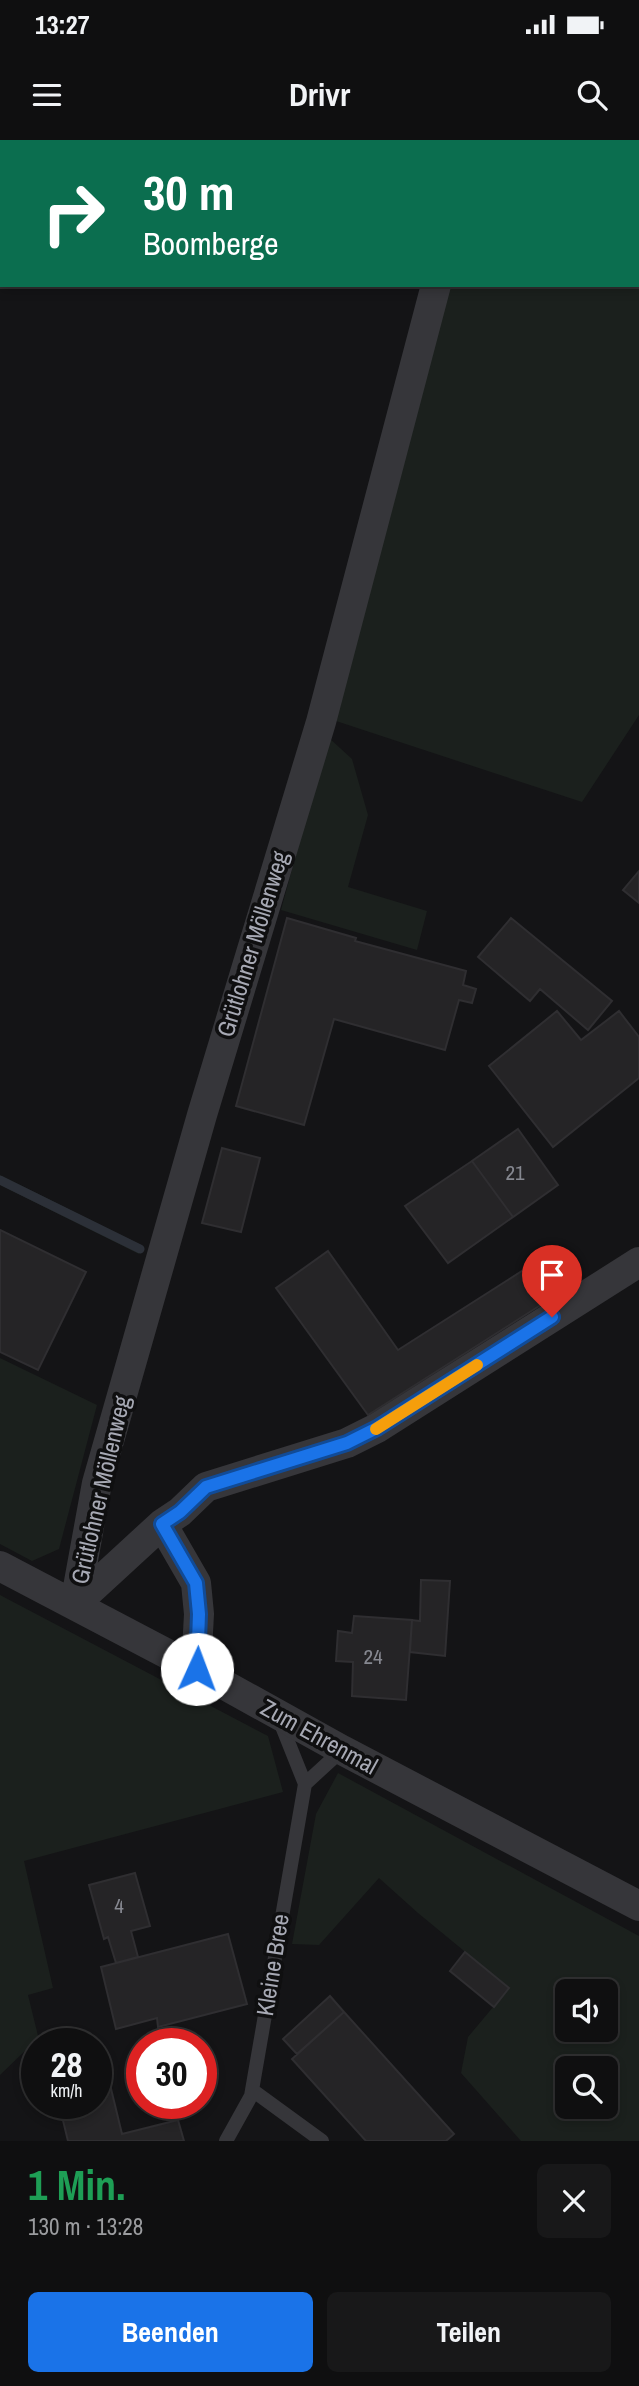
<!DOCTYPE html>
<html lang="de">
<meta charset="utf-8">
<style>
body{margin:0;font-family:"Archivo Narrow",sans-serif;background:#181819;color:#f1f3f6;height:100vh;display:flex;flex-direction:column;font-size:26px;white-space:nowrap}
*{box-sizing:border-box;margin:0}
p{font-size:23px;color:#9b9c9f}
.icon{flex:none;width:38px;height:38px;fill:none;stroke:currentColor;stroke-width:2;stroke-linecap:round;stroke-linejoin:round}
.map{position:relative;height:2001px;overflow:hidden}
.panel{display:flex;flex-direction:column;background:#0f0f10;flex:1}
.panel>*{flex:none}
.guide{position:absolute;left:0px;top:0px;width:640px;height:147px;box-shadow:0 4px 10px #0003,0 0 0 2px #2f2f30;background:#0b6e4f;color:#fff;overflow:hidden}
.tools{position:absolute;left:555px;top:1839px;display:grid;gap:14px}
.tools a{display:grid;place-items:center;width:63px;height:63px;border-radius:10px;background:#0f0f10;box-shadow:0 4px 10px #0003,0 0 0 2px #2f2f30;font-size:35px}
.speed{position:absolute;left:21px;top:1888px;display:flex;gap:14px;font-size:35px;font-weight:700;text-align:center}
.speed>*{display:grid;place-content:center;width:91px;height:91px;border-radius:50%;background:#0f0f10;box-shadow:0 4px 10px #0003,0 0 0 2px #2f2f30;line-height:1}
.speed small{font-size:18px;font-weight:400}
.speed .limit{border:10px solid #d22;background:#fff;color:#111}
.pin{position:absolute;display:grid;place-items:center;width:60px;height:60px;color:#fff;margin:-72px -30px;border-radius:50% 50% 50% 0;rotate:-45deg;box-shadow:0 0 7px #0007}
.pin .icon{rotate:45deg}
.me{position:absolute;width:77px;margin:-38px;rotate:2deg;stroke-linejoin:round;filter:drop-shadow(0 0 5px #0008)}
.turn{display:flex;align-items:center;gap:24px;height:147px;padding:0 28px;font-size:32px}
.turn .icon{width:91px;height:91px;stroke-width:2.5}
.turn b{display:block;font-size:49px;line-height:60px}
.round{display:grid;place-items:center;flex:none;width:74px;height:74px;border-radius:10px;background:#181819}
.head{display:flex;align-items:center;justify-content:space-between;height:119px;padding:0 28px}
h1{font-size:42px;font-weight:700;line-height:52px;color:#1e9e55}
.cta{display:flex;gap:14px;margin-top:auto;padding:14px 28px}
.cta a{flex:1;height:80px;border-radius:10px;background:#1a73e8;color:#fff;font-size:28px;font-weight:700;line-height:80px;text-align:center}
.cta a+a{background:#181819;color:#f1f3f6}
.status{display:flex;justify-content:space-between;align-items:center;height:49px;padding:0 35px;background:#0f0f10;direction:ltr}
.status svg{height:19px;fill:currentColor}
header{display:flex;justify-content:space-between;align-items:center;height:91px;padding:0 28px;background:#0f0f10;font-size:32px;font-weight:700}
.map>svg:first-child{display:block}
</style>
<div class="status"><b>13:27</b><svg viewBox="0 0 49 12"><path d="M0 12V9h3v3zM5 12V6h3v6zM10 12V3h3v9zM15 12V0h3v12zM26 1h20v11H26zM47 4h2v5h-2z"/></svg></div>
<header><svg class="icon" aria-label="menu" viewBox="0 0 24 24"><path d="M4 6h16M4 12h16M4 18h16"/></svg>Drivr<svg class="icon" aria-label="search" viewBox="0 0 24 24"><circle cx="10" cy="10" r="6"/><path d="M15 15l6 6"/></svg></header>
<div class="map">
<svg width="639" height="2001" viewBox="0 0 639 2001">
<rect width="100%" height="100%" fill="#141416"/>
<path fill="#1b201d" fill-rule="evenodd" d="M489,0H639V575L582,662L333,580L450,145H639V2H488Z
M328,597L352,619L368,675L348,747L427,771L417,810L281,770Z
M0,1035L141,1105L139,1114L0,1045Z
M0,1218L97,1265L59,1409L32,1421L0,1404Z
M0,1455L268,1596L283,1652L24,1721L53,1848L28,1855L40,1904L28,1908L0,1935Z
M338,1633L639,1796V2001H521L461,1933L468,1897L509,1848L418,1773L379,1738L319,1805L292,1804L316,1674ZM567,1852H606V1890H567ZM567,1928H606V1967H567Z"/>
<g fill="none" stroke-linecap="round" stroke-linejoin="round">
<path stroke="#2c3038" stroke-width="9" d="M0,1040L140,1109"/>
</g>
<path fill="#252426" stroke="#2f2e31" stroke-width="2" d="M639,731V763L623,750Z
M287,778L356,798L355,801L466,831L463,845L476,849L472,863L459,860L445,910L334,879L304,985L236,966Z
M511,778L612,861L588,890L540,849L530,861L478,817Z
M557,871L581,900L619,871L639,897V938L553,1007L489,926Z
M518,989L558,1045L513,1077L472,1021Z
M222,1008L260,1018L241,1092L202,1083Z
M472,1021L513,1077L448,1123L405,1066Z
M0,1090L86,1132L38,1230L0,1212Z
M560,1107L581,1139L558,1154L536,1122Z
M328,1111L398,1210L536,1122L558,1154L368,1275L276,1148Z
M421,1440L450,1441L445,1516L410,1512L412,1480L420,1481Z
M354,1476L412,1480L406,1560L352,1556L353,1522L336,1521L338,1491L352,1493Z
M135,1733L150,1786L131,1791L138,1817L116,1823L108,1797L104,1799L89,1745Z
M228,1794L247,1864L158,1887L157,1878L116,1889L101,1827Z
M465,1812L509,1848L494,1867L450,1831Z
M330,1856L344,1872L297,1914L283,1899Z
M344,1872L454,1994L446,2001H366L292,1919Z
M105,1924L122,1994L178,1980L184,2001H68L59,1964H96V1926Z"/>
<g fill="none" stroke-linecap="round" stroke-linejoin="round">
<path stroke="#36363a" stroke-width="14" d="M305,1644L342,1610
M252,1950L322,2001
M226,2001L251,1956L305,1644L279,1579"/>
<path stroke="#36363a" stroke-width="30" d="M474,2L475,0
M162,1384L196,1443L199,1474L196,1529
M0,1426L196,1529L342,1610L639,1766
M75,1464L97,1343L202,975L321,582L436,145
M75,1464L162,1384L180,1372L206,1347L347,1303L377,1288L639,1122"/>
</g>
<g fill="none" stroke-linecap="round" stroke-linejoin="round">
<g stroke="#114b97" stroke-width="18">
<path id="route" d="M197,1529L199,1474L196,1443L162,1384L180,1372L206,1347L347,1303L377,1288L552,1177"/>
</g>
<use href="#route" stroke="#1a73e8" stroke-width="12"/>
<path stroke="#f59e0b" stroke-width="12" d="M376,1289L477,1225"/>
</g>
<g text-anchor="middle" stroke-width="7" stroke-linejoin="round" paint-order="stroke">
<g font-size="21" fill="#868890">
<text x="515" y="1040">21</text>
<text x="373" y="1524">24</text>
<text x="119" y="1773">4</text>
</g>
<g font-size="24" fill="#a7a9b4" stroke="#0f0f10">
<text transform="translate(253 804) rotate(-73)" y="8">Grütlohner Möllenweg</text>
<text transform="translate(101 1350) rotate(-77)" y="8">Grütlohner Möllenweg</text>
<text transform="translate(319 1597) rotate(29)" y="8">Zum Ehrenmal</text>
<text transform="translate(273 1825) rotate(-81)" y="8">Kleine Bree</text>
</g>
</g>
</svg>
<div class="tools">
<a><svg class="icon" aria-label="sound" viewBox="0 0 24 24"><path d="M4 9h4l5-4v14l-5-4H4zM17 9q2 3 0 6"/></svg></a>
<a><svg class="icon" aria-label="search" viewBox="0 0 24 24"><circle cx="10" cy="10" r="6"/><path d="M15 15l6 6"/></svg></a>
</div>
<div class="speed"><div>28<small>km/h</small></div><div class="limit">30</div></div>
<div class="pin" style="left:552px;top:1177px;background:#d93025"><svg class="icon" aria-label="arrive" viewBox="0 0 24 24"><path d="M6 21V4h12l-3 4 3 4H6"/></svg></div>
<svg class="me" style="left:197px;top:1529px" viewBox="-20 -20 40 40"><circle r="19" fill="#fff"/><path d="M0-13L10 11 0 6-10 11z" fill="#1a73e8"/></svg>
<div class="guide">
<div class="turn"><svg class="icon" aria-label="right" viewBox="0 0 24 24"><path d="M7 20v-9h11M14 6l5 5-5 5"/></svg><div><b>30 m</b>Boomberge</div></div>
</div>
</div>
<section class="panel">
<div class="head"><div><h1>1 Min.</h1><p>130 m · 13:28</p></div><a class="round"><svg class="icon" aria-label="close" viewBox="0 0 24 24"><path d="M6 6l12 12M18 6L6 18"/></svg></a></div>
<div class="cta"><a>Beenden</a><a>Teilen</a></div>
</section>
